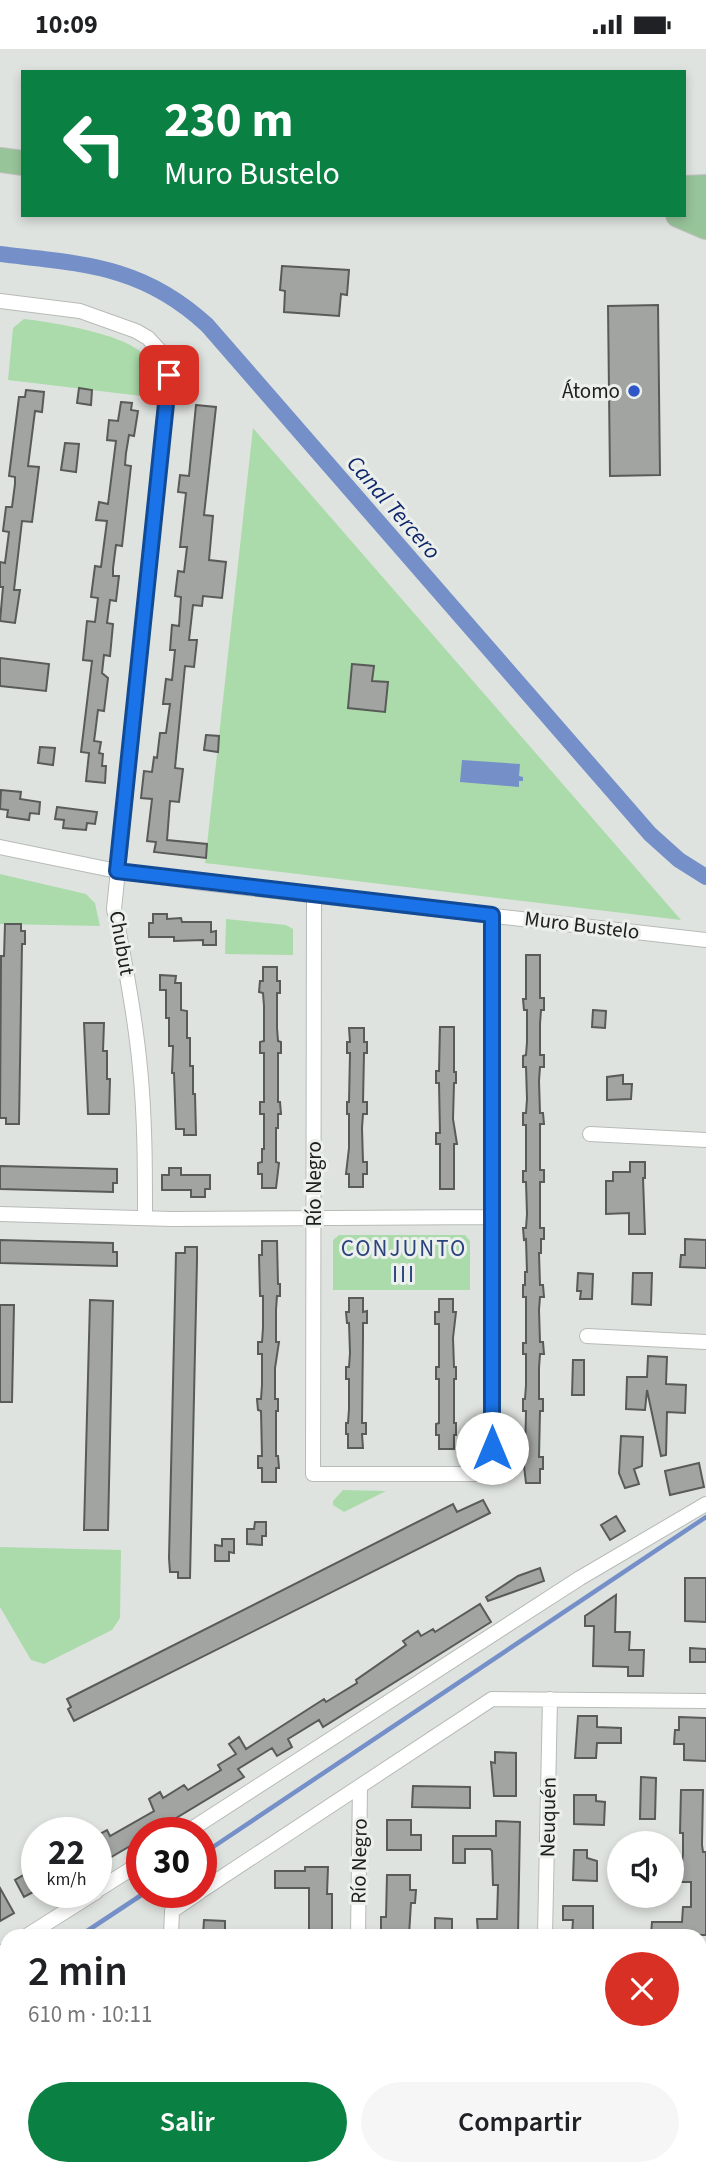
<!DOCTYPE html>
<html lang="es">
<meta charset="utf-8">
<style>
body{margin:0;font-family:"Source Sans 3",sans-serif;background:#f6f6f6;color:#202124;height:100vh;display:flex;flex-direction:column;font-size:26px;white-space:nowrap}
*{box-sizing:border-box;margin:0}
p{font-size:23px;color:#757577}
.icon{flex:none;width:38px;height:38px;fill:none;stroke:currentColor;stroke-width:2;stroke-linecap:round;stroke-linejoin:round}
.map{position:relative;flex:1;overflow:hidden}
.drawer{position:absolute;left:0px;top:1880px;width:707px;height:247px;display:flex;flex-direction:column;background:#fff;border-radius:21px 21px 0 0;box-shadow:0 4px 10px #0003}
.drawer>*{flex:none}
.hud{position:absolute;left:21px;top:21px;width:665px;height:147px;border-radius:0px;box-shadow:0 4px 10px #0003;background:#0b8043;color:#fff;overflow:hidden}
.controls{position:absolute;left:607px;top:1782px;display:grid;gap:14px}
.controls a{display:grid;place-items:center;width:77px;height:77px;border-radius:50%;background:#fff;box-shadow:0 4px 10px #0003;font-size:35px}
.speed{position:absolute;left:21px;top:1768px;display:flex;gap:14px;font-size:35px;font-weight:700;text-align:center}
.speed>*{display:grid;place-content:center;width:91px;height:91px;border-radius:50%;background:#fff;box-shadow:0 4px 10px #0003;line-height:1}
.speed small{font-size:18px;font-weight:400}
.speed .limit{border:10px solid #d22;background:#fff;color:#111}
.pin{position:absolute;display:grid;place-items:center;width:60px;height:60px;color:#fff;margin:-30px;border-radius:14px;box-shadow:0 4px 10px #0006}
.me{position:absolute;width:77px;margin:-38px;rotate:0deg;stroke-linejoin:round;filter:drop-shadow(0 0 5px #0008)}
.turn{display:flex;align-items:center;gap:24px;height:147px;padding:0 28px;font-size:32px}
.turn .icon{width:91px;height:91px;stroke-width:2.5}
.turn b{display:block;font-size:49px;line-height:60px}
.round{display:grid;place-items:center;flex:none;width:74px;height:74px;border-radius:37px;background:#f6f6f6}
.overview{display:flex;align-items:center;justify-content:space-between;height:119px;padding:0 28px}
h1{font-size:42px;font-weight:600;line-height:52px}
.button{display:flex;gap:14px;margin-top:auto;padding:14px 28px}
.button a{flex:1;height:80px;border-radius:42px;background:#0b8043;color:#fff;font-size:28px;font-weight:600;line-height:80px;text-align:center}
.button a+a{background:#f6f6f6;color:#202124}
.status{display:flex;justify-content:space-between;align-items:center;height:49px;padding:0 35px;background:#fff;direction:ltr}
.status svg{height:19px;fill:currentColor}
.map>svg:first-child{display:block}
</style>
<div class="status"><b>10:09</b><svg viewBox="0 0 49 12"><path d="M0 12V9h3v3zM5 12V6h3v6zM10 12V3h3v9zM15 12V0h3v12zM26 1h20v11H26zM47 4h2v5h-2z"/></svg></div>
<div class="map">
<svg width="706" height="2125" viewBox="0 0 706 2125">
<rect width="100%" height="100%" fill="#dfe3df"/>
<path fill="#abdbab" d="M24,270C52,273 134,286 147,310C154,323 152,334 150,348L8,331L13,279Z
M253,379L681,871L205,814Z
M0,825L86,845L95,854L100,877L0,875Z
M226,870L286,876L293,880V906L225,905Z
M339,1186H465L470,1192V1241H333V1191Z
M343,1441L386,1442L344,1463L333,1456V1452Z
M0,1498L121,1501L120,1569L112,1581L44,1615L31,1611L0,1558Z"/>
<path fill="#758fc8" d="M462,711L520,715L519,727L523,728V732H519V738L460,733Z"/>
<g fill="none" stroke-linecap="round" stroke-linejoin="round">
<path stroke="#758fc8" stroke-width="4.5" d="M201,1806L706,1468
M81,1886L146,1843
M0,1940L7,1936"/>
<path stroke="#758fc8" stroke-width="16" d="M0,205C83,215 142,216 207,276L650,785L679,811L706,828"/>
</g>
<path fill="#a1a4a1" stroke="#585b58" stroke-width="2" d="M282,217L349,221L347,246L341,245L339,267L284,263L285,242L280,241Z
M658,256L660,426L610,427L608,257Z
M79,339L92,341L91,356L77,354Z
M26,341L44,343L42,363L35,362L28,417L39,418L32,473L22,472L14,541H20L15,574L0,572L3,538H0V513L5,514L9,483L3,482L6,458H12L15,435V428L9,427L19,348H25Z
M121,353L132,354L131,361L138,362L134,387L129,386L126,404L125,416L131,417L122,497L116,496L113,519V527H119L116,552L110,551L107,574L113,575L110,607L104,606L102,624L108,629L104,662L98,661L95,685L94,692L101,693L99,704L103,705L102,717H106L105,734L86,732L89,704L81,703L92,612L83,611L87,572L95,573L98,549L91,548L95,517L101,518L107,472L96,471L99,453L108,455L116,392L107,391L109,371L118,372Z
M196,356L216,358L204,466L213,467L209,511L226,513L222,549L203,547L202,557L193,556L189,591H197L194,618L185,617L175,719L183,720L179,753L170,752L167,791L207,795L206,809L154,803L156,793L147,792L152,750L141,749L144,722L152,723L154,708L157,709L160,684H166L170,655H163L166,630L172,631L175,601H170L172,576L179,577L181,548L175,547L178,522L184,523L187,498H180L186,444L178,443L180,426L189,427Z
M65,394L79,395L76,423L61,421Z
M0,609L49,615L46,642L0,637Z
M352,615L374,617L372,632L388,633L385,663L348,659Z
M206,686L219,687L218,703L204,701Z
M40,698L55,699L53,716L38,714Z
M1,741L21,743L20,750L40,753L39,765L30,764L29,771L7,768L8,761L0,760Z
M57,758L97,763L95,775L87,774L86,781L63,779L64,771L55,770Z
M153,865H167V870L181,869L182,873H211V883L216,882V896H203V891L174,892V888H149V874H153Z
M5,875H21V882H25V895H22L19,1075H6V1069H0L1,907H4Z
M526,906H540V949H544V961H541L540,975V1006H544V1018H540L539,1032L540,1064H543L544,1075H540V1121H544V1133H540V1179H544V1190H541V1204H539L540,1236H543L544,1248H540L539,1261L540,1293H543L544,1305H540L539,1319V1350H543V1362H540L539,1408H543V1420H540V1434H526L523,1408H525L526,1362H523V1350H525L526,1336V1305H523V1294H526V1248H523V1236H525V1223H527L526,1190L524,1191L523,1179H526L527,1165L526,1133H523V1122H526V1076H523V1064H526L527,1050L526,1018H523V1007L526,1006L527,993V961H524L523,950H526Z
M263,918H277V932H280V944H277V979L278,992L281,993V1004H278V1053H280L281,1065H278V1079H276V1113L279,1114L276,1139H262V1125H258V1114L262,1113V1100H264V1065H260V1053H264V1004H260V993L264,992V957L263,944L259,943L260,932H263Z
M160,926L176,927L175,934H181V961L187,962V989H190V1017H193V1045H195L196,1086H184V1080H176L174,1024H172L173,997H169V969H166V941H160Z
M593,961L606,962L605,979L592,978Z
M84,974H104L103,1002H107V1030H110L109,1065H88Z
M440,978H454V1023H456V1034H454L453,1070L457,1095H454V1140H440V1095H436V1084H440L439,1034H436V1022H439Z
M349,979H364V993H367V1004H364L363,1053H367V1065H363L362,1079L363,1113H367V1125H363V1138H349V1125H346L349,1099V1065H347V1053H349L350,1004H347V993H350Z
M623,1026V1035H632L631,1050L607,1051V1028Z
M630,1113H645V1129H643L645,1185H629V1164L606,1165V1132H613V1123H630Z
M0,1117L117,1120V1134H113V1143L0,1140Z
M169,1119H181V1126H210V1140H205V1148H191V1141H162V1126H169Z
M685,1190L706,1191V1219L680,1218L681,1206H685Z
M0,1191L113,1194V1203H117V1217L0,1214Z
M262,1192H277L278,1235H280V1247H277L276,1261V1293H279L275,1319V1350H278V1362H276V1407H278L279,1419H276V1433H262V1419H258V1407H262L261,1362L258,1361L257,1350H261L262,1336V1305H258V1293H262L263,1279V1247H260L259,1206H262Z
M185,1198H197V1211L190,1529H178V1523H170L169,1509L176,1204H185Z
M578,1224L593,1225L592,1250H580L581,1242H577Z
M633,1224H652L651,1256L632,1255Z
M349,1249H363V1263L367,1262V1274H363V1288L362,1374H366V1385H362L363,1399H348V1385H346V1374H348L349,1360V1330H346V1318H349L350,1304L349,1274H347L346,1263H349Z
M439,1250H453V1263H456L453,1289L454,1318H456V1330H454V1374H456V1386H454V1400H439V1386H436V1375L439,1374V1330H436V1318H439V1275H435V1263H439Z
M90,1251L113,1252L108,1481H84Z
M0,1256H14L12,1353H0Z
M648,1307L667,1308L666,1335L686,1336L685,1364L667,1363L666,1406L661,1407L647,1341L645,1361L626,1360L627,1328H647Z
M573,1311H584V1346H572Z
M621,1387L643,1388L642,1417L634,1420L639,1435L625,1439L619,1424Z
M699,1414L704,1438L670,1446L665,1422Z
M483,1451L490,1464L74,1672L68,1660L71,1658L67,1650L453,1455L457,1463Z
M616,1467L625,1482L610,1491L601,1476Z
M255,1473H266V1487H262V1496L247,1495V1480H254Z
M222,1490H234V1504L229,1503V1512H215V1496L222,1497Z
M540,1519L544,1532L488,1552L486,1548L518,1527Z
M685,1529H706V1573L685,1572Z
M616,1546L615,1583H630L629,1601H644L643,1627H628V1618L593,1617L594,1577H585V1567Z
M480,1555L491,1573L323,1678L319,1671L288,1690L292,1698L277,1707L272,1699L238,1720L244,1728L153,1783H142V1790L96,1817V1787L107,1781L110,1787L154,1762L149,1750L160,1743L163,1749L184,1736L188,1741L221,1721L218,1716L236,1705L229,1695L239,1688L246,1700L324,1650L326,1653L357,1634L356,1631L406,1596L403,1592L418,1582L421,1587L433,1580L435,1583Z
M690,1599L706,1600V1613H690Z
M578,1667H597V1678L621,1679V1694H597L596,1709H575Z
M679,1668L706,1669V1712L684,1711V1695H674L675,1681H679Z
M495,1703L516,1704V1747H494L491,1713L495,1714Z
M641,1728L656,1729L655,1770H640Z
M413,1737L470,1738V1759L412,1758Z
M681,1741H703L702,1796L703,1803H706V1886H651L652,1873H682L683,1858H691V1833H679L683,1806V1784H680Z
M574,1746H596V1752L605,1753L604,1776L574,1775Z
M387,1771H411V1786H421V1801H387Z
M496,1772L520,1773L518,1886L478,1885L477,1870H497L498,1836H493L492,1802L490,1800H465V1814H453V1787H496Z
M574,1801H587V1809L597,1812V1832L573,1831Z
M305,1818H328L327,1845H332V1883H328V1886H316V1882H309V1839H275V1822H305Z
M29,1823L37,1841L24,1848L15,1831Z
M387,1826H410V1841H416L415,1854H411L409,1886H386V1882H381V1868H386Z
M0,1839L14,1864L0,1872Z
M563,1857H593V1886H572L573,1871H563Z
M435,1869L452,1870V1882L435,1881Z
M204,1871L225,1872V1886H203Z"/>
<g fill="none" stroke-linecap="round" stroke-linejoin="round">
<g stroke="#b7bbb7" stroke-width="16">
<path id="minor" d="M0,252L80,262L136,282L148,289L160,302L169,326L114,860C125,913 135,965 140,1019C145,1069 145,1119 145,1169
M0,798L117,822L203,834L706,891
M314,845L313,1425H492V866
M590,1085L706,1091
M0,1165L172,1170L492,1168
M587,1287L706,1293
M187,1783L580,1529L706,1455
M96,1842L142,1813
M201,1842L492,1650L706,1652
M28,1886L96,1843
M171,1886L172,1862L200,1843
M358,1886L360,1737
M545,1886L550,1650
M0,1905L7,1900
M0,2019H7
M700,2027H706
M167,2125V2119
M354,2125V2119
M541,2125V2119"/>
</g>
<g stroke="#c0c0c0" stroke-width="26">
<path id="trunk" d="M0,111L23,114
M684,139L706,138
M684,157H706
M678,166L706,178"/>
</g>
<use href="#minor" stroke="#fff" stroke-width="14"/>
<use href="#trunk" stroke="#98c49a" stroke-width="24"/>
</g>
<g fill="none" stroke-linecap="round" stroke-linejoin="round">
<g stroke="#114b97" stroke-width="18">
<path id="route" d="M169,326L117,822L492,866V1399"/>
</g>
<use href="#route" stroke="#1a73e8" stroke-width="12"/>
</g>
<circle fill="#3057c7" stroke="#ecf0ec" stroke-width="2.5" cx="634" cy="342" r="7"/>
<g text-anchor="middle" stroke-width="6" stroke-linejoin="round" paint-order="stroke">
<g font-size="21" fill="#1d1e1d" stroke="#ecf0ec" text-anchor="end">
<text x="620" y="349">Átomo</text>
</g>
<g font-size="21" fill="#1d1e1d" stroke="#ecf0ec">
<text transform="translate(582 876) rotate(7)" y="7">Muro Bustelo</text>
<text transform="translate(122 894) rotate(80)" y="7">Chubut</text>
<text transform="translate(314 1135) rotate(-90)" y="7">Río Negro</text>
<text transform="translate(548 1768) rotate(-89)" y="7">Neuquén</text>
<text transform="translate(359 1812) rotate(-89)" y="7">Río Negro</text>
</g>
<g font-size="23" font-style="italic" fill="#10266a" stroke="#ecf0ec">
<text transform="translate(394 458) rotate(49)" y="8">Canal Tercero</text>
</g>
<g font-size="23" letter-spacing="2" fill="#2c437c" stroke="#ecf0ec">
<text x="404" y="1207">CONJUNTO<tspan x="404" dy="26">III</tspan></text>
</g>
</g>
</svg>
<div class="controls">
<a><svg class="icon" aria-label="sound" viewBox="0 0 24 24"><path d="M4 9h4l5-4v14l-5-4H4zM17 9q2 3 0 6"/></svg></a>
</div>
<div class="speed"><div>22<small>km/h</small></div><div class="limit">30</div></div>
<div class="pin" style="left:169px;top:326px;background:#d93025"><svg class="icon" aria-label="arrive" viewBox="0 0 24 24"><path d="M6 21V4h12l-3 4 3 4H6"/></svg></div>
<svg class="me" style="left:492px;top:1399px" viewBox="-20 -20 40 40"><circle r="19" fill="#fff"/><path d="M0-13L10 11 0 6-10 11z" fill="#1a73e8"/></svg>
<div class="hud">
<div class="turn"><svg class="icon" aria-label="left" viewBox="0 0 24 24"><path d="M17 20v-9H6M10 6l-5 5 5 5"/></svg><div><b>230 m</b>Muro Bustelo</div></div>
</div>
<section class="drawer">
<div class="overview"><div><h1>2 min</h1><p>610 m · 10:11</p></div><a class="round" style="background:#d93025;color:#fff"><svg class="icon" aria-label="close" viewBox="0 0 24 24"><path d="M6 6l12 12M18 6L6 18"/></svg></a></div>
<div class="button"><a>Salir</a><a>Compartir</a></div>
</section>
</div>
